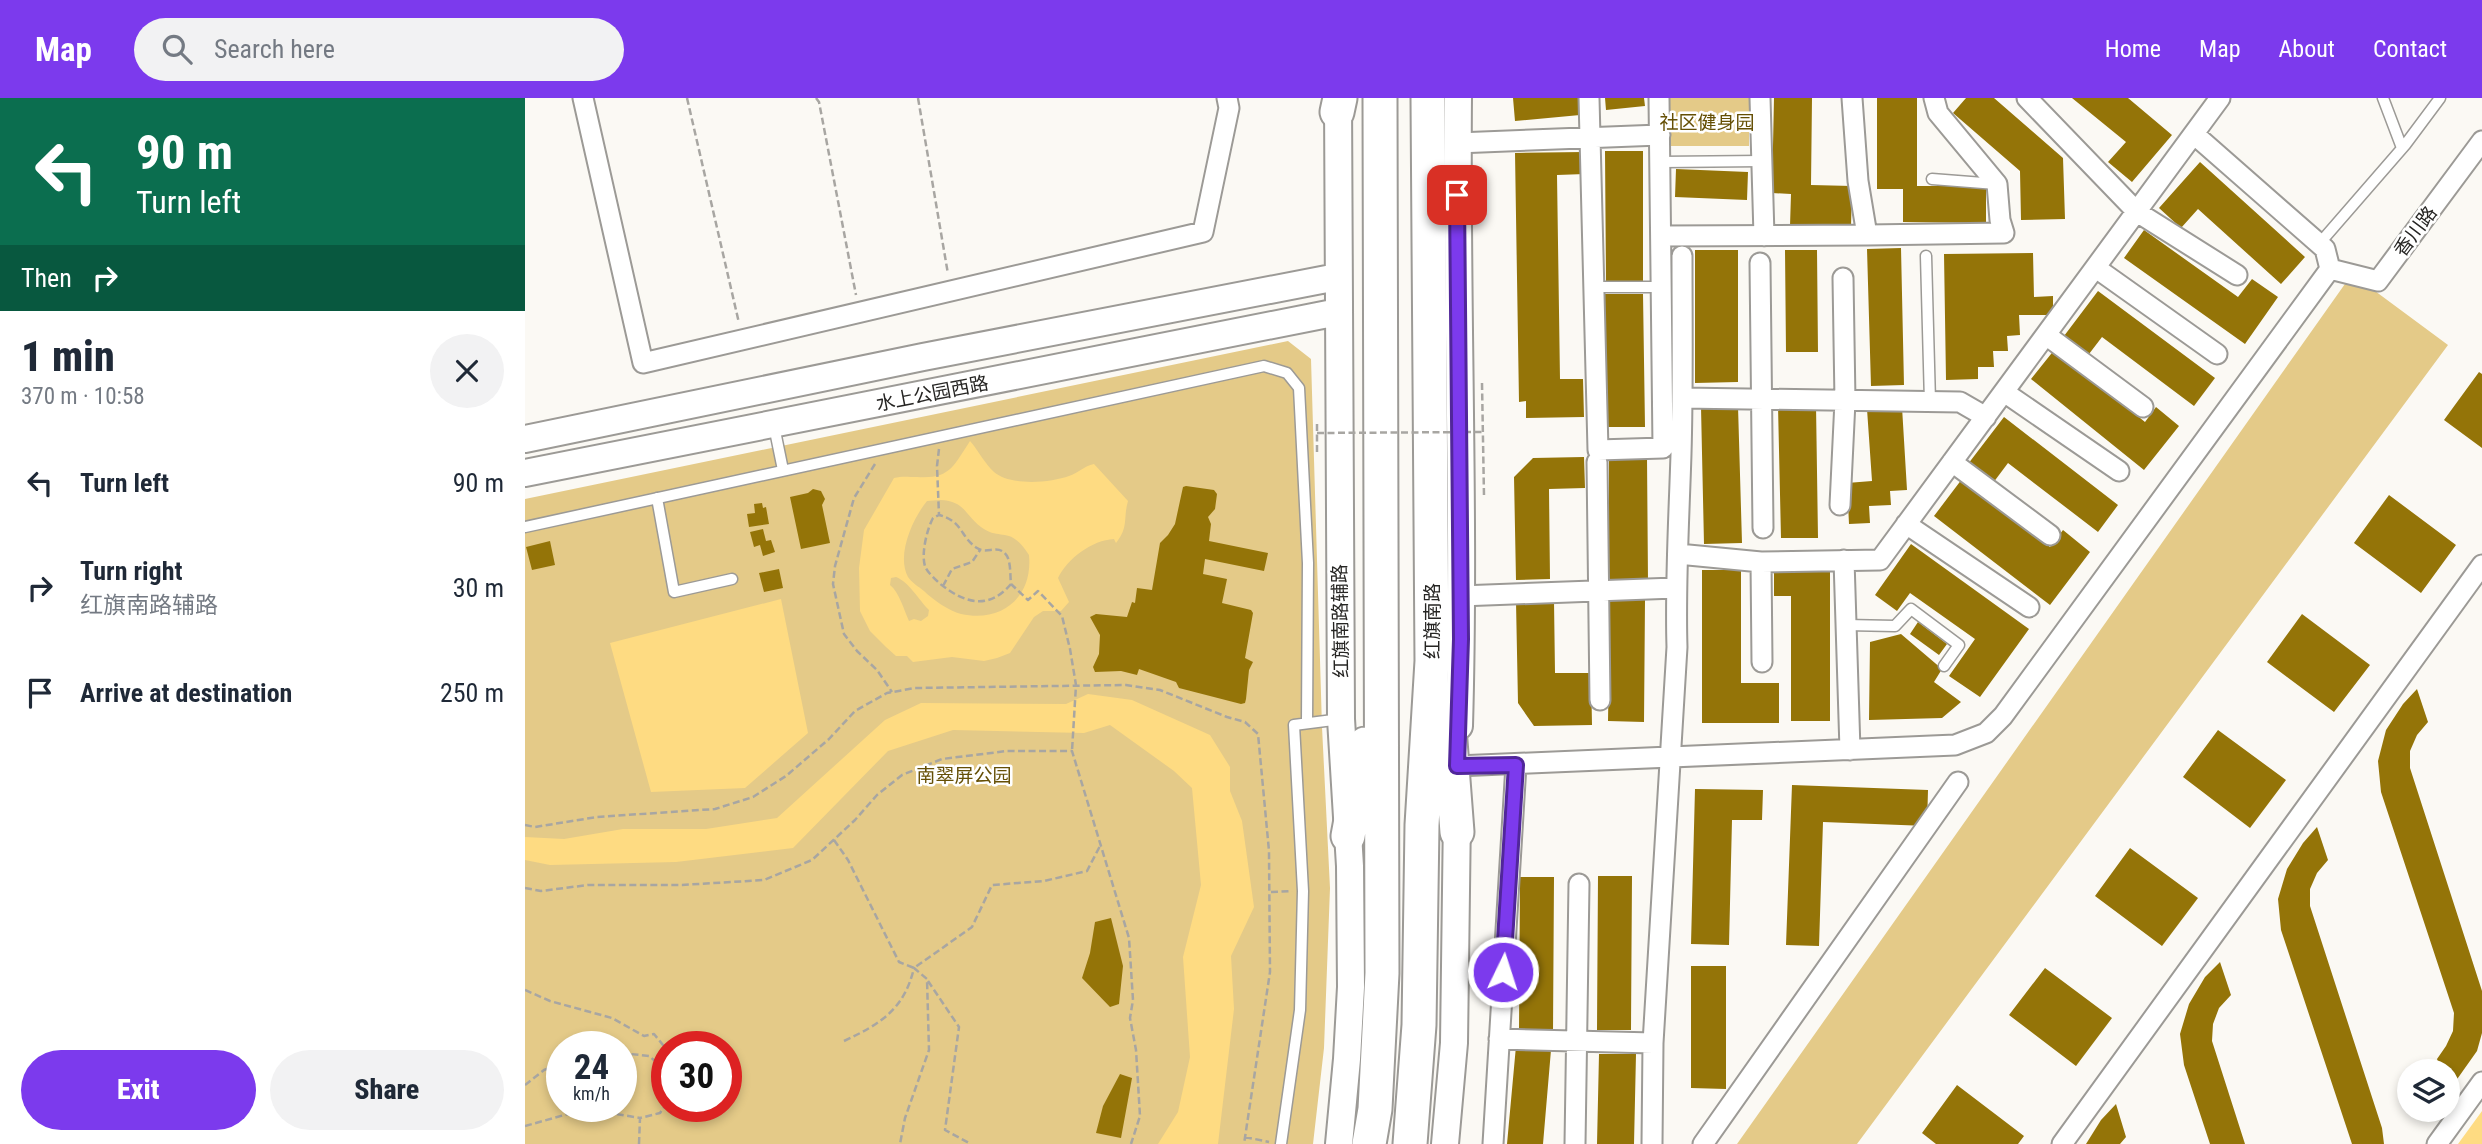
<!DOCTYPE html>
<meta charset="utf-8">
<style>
body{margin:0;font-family:"Roboto Condensed","Noto Sans SC",sans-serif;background:#f2f2f3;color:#1f2937;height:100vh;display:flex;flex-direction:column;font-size:26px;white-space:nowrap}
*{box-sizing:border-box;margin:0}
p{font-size:23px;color:#747a83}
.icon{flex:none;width:38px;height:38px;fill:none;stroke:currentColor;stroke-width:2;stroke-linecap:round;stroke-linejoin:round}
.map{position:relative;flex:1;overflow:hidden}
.panel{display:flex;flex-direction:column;background:#fff;width:525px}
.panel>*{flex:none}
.top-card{background:#0b6e4f;color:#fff;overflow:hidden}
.fabs{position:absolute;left:1872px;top:961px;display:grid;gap:14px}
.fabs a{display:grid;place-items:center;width:63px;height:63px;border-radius:50%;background:#fff;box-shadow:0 4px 10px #0003;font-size:35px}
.speed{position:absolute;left:21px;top:933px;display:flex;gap:14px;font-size:35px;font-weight:700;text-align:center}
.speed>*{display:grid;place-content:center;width:91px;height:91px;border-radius:50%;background:#fff;box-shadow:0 4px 10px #0003;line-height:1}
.speed small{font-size:18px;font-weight:400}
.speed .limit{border:10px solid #d22;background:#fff;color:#111}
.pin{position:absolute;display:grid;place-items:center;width:60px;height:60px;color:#fff;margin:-30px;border-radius:14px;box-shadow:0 4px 10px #0006}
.me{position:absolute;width:77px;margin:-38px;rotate:4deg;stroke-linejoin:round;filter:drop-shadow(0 0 5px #0008)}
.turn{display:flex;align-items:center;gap:24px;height:147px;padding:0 21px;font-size:32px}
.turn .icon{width:91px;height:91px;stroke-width:2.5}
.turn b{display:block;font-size:49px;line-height:60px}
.then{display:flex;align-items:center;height:66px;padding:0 21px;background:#0003;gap:14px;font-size:26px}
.round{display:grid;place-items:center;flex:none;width:74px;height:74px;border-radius:37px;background:#f2f2f3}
.headline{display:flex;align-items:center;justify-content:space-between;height:119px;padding:0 21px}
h1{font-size:42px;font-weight:800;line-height:52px}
.action{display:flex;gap:14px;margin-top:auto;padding:14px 21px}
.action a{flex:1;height:80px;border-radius:42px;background:#7c3aed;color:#fff;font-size:28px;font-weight:800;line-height:80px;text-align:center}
.action a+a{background:#f2f2f3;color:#1f2937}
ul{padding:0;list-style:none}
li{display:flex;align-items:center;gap:21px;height:105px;padding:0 21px}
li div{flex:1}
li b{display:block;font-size:26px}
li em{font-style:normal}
header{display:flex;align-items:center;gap:42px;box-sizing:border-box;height:98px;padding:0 35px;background:#7c3aed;color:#fff}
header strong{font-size:33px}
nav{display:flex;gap:38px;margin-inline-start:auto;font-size:24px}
.search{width:490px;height:63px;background:#f2f2f3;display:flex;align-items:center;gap:18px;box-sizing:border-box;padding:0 24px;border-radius:38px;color:#747a83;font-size:26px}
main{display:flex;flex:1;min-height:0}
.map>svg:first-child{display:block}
</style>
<header>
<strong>Map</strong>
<div class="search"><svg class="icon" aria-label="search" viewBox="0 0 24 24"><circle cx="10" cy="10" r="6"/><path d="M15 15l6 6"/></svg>Search here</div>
<nav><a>Home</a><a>Map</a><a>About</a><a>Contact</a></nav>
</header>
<main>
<section class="panel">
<div class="top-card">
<div class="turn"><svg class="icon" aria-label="left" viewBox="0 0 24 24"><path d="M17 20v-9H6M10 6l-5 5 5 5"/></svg><div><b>90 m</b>Turn left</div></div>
<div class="then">Then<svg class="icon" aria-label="right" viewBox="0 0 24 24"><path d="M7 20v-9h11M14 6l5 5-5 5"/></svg></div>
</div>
<div class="headline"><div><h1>1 min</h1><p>370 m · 10:58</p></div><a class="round"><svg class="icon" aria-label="close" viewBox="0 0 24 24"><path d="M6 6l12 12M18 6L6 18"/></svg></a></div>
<ul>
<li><svg class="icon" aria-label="left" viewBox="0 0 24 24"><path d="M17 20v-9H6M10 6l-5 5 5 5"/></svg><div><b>Turn left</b></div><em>90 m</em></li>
<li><svg class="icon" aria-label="right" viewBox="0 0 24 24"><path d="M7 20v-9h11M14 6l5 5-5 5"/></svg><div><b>Turn right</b><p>红旗南路辅路</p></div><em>30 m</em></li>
<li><svg class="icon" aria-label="arrive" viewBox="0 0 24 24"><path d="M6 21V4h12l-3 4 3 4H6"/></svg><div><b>Arrive at destination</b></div><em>250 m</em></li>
</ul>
<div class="action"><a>Exit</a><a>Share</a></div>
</section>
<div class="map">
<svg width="1957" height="1046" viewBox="0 0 1957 1046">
<rect width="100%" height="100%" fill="#fbf9f4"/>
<path fill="#e4ca88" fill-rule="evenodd" d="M1141,0H1224V48H1141Z
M1827,176L1923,247L1332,1046H1212Z
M763,243L786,261L797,629L805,790L799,950L788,1046H0V401ZM37,948H96V1008H37ZM142,948H201V1008H142Z"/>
<path fill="#fedb82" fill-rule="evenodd" d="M445,343C453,352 460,366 469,374C485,388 525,385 544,378C553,375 559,368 569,366L603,403C598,420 604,429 591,445L589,441C567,442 542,461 533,480L544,504L536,513H518L509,519L485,555L472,560L459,563L427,559L388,564L382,558H371L361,549L345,533L335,513L334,470L339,432L369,380C377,378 383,379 392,379C425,381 428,369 445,343ZM415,402C440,403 439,416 456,429C476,444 484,426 504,457C508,499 477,525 436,516C424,513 407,501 399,493C394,489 386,484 383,479C371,457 388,420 402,403ZM371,479C384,484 394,502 404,512L403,518L396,523L389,521L384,523C379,512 374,494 365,487L366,480Z
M256,501L283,635L220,690L126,694L85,545Z
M563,596L607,602L685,637L705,669V693L717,723L729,809L706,858L709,911L693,1046H633L653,1014L665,959L658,859L676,787L667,690L649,673L585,627L559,635L428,632L363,653L268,750L151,764L25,767L0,762V739L39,741L98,731H181L252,720L360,622L396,605L541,606Z
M1957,1013V1046H1933Z"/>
<path fill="#947408" d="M988,0H1054L1055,17L990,23Z
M1080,0H1119L1120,8L1081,12Z
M1249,0H1287L1286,87L1327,88L1326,129L1265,128L1266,96L1247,95Z
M1352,0H1392V88H1461V125L1378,124V91H1352Z
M1441,0H1469L1538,60L1540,121L1496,122L1495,73L1428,15Z
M1547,0H1603L1647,37L1607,84L1583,64L1601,44Z
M1080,53H1118V184H1081Z
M1059,54L1060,76L1032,77L1035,281H1058L1059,319L1001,320V303L994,304L990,55Z
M1675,64L1780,159L1756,186L1673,111L1656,130L1634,110Z
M1151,71L1223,74L1222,102L1150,99Z
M1619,132L1713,199L1727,181L1753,199L1720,246L1599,160Z
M1376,150L1379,287L1346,288L1342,151Z
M1170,152H1213V284L1170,285Z
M1260,152H1292L1293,254H1261Z
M1508,155L1509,199L1528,198V217H1494L1495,237L1482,238L1483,253H1468L1469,269H1453V281L1421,282L1419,156Z
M1573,193L1690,280L1669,308L1577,239L1564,256L1539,238Z
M1079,196H1118L1120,329H1081Z
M1530,251L1620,324L1631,309L1654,328L1619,372L1506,281Z
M1954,274L1957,276V350L1919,322Z
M1291,307L1293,440H1256L1253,308Z
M1213,308L1217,445L1179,446L1176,309Z
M1377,309L1382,392L1365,393L1366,407L1344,408L1345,425L1324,426L1322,385L1347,383L1342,311Z
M1479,319L1593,407L1573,434L1483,365L1468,385L1443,366Z
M1059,359L1060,390L1024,391L1025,481L991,482L989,379L1008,360Z
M1084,359H1122L1123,483L1084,484Z
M1437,381L1525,449L1538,432L1565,454L1525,507L1409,418Z
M661,388L689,392L692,396L690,411L683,419L686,426L684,443L743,455L739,473L680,461L678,476L702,481L697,505L726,512L728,515L720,560L728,564L724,572L721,601L720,605L716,606L654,590L651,584L614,571L612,577L596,573L570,574L568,569L574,556L575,537L565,519L571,516L602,519L607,504L610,505L612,490L627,492L635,445L643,437L650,426L658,389Z
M288,391L296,393L300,401L297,407L305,445L276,451L265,399L283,395Z
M1864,397L1931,447L1896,495L1829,445Z
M237,405L238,410L241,409L244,426L224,429L222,416L230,415L229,406Z
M238,431L241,443L246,442L250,454L238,458L235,447L229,449L225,434Z
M25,443L30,467L7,472L1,449Z
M1386,446L1504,531L1455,599L1424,578L1450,541L1385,495L1372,513L1350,497Z
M1249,469H1305V623H1266V498H1249Z
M254,471L258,490L239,494L234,475Z
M1177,472H1216V585H1254V625H1177Z
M1085,502H1120L1119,624L1083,623Z
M1029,503L1030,575H1066L1067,627L1009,628L993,605L991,504Z
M1777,516L1845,567L1809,614L1742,564Z
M1393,524L1422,546L1414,557L1385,536Z
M1376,536L1417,571L1409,584L1436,604L1417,620L1344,622L1345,544Z
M1892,591L1903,624L1892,637L1885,653V670L1957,893V935L1952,953L1923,994V973H1916L1912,961L1921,948L1928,933L1929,915L1856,694L1853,663L1861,632L1878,606Z
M1693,632L1761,682L1725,730L1658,679Z
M1267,687L1403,692L1402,728L1298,724L1294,848L1261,847Z
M1170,691L1238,692L1237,722H1207L1204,847L1166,846Z
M1792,729L1803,762L1792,775L1785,791V808L1857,1030L1859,1046H1827L1756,832L1753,801L1762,771L1778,745Z
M1605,750L1673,800L1637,848L1570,798Z
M1073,778H1107L1106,932H1072Z
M995,779H1029L1028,934L994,933Z
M586,820L598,868L594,906L585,909L557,880L565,855L570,824Z
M1695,864L1706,897L1694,910L1688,926L1687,943L1720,1046H1685L1659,967L1655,936L1664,906L1680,879Z
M1166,868H1201V991L1166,990Z
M1520,870L1587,920L1551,968L1484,917Z
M991,948L1026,952L1018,1046H982Z
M1074,956H1111L1109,1046H1072Z
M595,976L607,980L596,1040L571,1035L578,1008Z
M1432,987L1499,1038L1493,1046H1411L1397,1035Z
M1591,1006L1601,1039L1595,1046H1561L1576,1022Z"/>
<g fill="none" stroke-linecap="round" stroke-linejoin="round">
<g stroke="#9c9a96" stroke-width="13">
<path id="lane" d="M1858,0L1877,50
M1136,64L1237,63
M1407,81L1471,86
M1794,146L1880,47L1915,0
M1401,158L1405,304
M1069,189H1137
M249,328L258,372
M132,400L149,494L207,481
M0,429L739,268L762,275L774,290L783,465L782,624
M1321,527L1370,528L1386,511L1434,547L1419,568
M756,1046L775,912L778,793L769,627L816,621"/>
</g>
<g stroke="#9c9a96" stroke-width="23">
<path id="street" d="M58,0L118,265L678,134L704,10L702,0
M1064,0L1073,352L1138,350L1134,0
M1235,0L1239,138
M1502,0L1612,114L1712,177
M932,45L1135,37
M1342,137L1479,135L1475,122L1472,86L1413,15L1409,0
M1136,138L1342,137L1333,83L1327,0
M1235,165L1238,430
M1571,170L1692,256
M1805,171L1853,183L1957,43
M1521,237L1618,309
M1479,294L1594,373
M1158,300L1435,304L1461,319
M1072,364L1075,602
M1427,364L1525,437
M1315,407L1320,303L1318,180
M1381,426L1504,509
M1153,456L1236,464L1355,462L1695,0
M1319,462L1325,652
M1236,464L1237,564
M935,498L1150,490
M932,668L1430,647L1461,635L1478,618L1805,171L1800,151L1670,37
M974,941L1128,945
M968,1046L991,667
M1050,1046L1054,786
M1127,1046L1128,945L1152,549C1150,485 1154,421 1156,356C1158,290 1157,224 1157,158
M1178,1046L1433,684
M1537,1046L1957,467
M1912,1046L1957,984"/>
</g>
<g stroke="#9c9a96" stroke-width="30">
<path id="secondary" d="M813,0L816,621L825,768L826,889L822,961L814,1046
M933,0C931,209 940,420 934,628
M0,341L398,259L812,179
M0,375L813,214
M920,1046L929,945L932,716"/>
</g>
<g stroke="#9c9a96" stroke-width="37">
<path id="highway" d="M812,14L815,0
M922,604L932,734
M823,738L840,646
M844,1046L850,1011L857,875L855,0
M885,1046L894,927L897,727L907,563L903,0"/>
</g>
<path stroke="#a8a6a2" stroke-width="2.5" stroke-dasharray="7 3.5" stroke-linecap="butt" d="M162,0L214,225
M291,0L294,4L331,197
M393,0L423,176
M957,285L959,398
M792,326V355
M414,351L412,368L414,417
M350,366L329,400L310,468L308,486L319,536L332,553L352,572L367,594
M486,486C463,513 439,505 414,485C410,481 402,474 400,468C396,456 402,431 408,420L414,417C438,423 435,439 452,450C462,457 474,445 482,458C486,466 485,477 486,486L503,502L513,493L537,518L545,551L551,587L547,653
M418,488L427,471L447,464L455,452
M0,727L10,729L72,719L190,711L228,699L261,678L304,641L330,613L362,595L390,590L601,587L635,592L702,619L720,624L733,636L744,753L745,874L719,1046
M309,742L323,762L374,864L389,870L447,829L467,787L519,783L562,773L576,746
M0,790L16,793L63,787H157L239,782L287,762L330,722L352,697L377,677L417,661L482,653H547L604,840L608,902L605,920L611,952L615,1018L606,1046
M746,794L767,793
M403,883L434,929L420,1032L446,1046
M0,892L25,903L87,920L119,938L129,936L142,952
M319,943C355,926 379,912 389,870L402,881L404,952L380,1020L375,1046
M96,955L124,958L142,973
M0,987L19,972L37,965
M0,1028L61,1011L115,1020
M720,1039L744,1044
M114,1046L115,1020L135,1015L142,1005"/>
<use href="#lane" stroke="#fff" stroke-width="10"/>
<use href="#street" stroke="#fff" stroke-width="19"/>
<use href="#secondary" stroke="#fff" stroke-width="26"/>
<use href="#highway" stroke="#fff" stroke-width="33"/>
<path stroke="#a8a6a2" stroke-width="2.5" stroke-dasharray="7 3.5" stroke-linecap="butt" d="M792,335L959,334"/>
</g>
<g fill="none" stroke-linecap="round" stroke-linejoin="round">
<g stroke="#51269a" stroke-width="18">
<path id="route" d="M932,97L936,541L932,668L991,667L978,874"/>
</g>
<use href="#route" stroke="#7c3aed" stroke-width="12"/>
</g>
<g text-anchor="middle" stroke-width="5" stroke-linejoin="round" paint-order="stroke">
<g font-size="19" fill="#654f05" stroke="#fff">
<text x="1182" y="31">社区健身园</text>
<text x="439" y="684">南翠屏公园</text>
</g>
<g font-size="19" fill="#262523" stroke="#fff">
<text transform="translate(1890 133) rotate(-53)" y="7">香川路</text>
<text transform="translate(407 295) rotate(-11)" y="7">水上公园西路</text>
<text transform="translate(815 523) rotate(-91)" y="7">红旗南路辅路</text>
<text transform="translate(907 523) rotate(-90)" y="7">红旗南路</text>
</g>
</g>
</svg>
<div class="fabs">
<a><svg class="icon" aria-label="layers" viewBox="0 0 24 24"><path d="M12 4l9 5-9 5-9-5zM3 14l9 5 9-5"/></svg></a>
</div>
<div class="speed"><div>24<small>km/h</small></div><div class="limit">30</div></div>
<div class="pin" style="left:932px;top:97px;background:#d93025"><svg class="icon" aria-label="arrive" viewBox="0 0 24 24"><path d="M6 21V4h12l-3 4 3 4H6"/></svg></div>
<svg class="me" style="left:978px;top:874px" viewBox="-20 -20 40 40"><circle r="17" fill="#7c3aed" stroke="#fff" stroke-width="3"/><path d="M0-11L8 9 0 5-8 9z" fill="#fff"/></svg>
</div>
</main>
